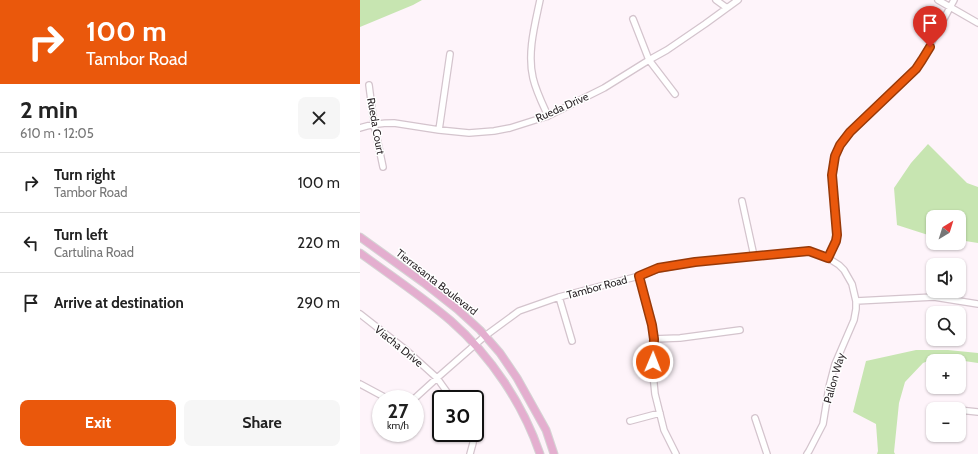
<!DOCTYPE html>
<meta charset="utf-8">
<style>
body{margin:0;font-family:Cabin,sans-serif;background:#f6f6f6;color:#222;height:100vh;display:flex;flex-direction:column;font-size:15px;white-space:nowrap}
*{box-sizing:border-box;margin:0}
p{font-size:13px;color:#767676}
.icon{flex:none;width:22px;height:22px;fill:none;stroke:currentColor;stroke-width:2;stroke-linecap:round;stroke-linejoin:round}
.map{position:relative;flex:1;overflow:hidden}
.side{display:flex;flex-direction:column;background:#fff;width:360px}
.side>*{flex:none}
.top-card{background:#ea580c;color:#fff;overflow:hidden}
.needle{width:26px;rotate:38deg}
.fabs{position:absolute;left:566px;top:210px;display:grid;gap:8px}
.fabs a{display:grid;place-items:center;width:40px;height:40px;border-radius:8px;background:#fff;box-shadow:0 1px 3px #0004;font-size:20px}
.speed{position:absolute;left:12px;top:390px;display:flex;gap:8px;font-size:20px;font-weight:700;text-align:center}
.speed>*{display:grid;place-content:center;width:52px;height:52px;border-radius:50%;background:#fff;box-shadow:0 1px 3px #0004;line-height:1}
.speed small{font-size:10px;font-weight:400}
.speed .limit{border:2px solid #111;border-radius:6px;background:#fff;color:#111}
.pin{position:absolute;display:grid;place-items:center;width:34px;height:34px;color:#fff;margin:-41px -17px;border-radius:50% 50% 50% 0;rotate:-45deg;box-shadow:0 0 4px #0007}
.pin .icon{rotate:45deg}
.me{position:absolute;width:44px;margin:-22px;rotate:1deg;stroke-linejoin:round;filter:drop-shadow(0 0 3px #0008)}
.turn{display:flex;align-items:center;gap:14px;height:84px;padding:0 20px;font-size:18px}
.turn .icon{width:52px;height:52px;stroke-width:2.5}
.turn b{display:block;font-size:28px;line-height:34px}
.round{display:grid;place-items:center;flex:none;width:42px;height:42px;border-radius:8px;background:#f6f6f6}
.summary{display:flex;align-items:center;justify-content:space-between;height:68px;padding:0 20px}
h1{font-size:24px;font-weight:700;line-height:30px}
.cta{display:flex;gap:8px;margin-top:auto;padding:8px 20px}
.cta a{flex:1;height:46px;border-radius:8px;background:#ea580c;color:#fff;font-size:16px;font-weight:700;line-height:46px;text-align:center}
.cta a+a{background:#f6f6f6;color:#222}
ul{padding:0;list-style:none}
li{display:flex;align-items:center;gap:12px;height:60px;padding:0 20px;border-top:1px solid #e0e0e0}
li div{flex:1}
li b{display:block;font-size:15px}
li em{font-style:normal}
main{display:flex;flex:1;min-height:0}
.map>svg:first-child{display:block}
</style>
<main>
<section class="side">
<div class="top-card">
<div class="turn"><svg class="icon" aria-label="right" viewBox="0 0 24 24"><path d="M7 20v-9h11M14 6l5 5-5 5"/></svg><div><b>100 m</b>Tambor Road</div></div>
</div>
<div class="summary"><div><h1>2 min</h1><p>610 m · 12:05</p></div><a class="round"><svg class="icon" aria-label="close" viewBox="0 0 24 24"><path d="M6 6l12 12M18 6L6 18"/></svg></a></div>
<ul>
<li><svg class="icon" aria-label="right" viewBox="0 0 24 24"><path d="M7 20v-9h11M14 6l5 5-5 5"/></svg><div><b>Turn right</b><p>Tambor Road</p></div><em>100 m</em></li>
<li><svg class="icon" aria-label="left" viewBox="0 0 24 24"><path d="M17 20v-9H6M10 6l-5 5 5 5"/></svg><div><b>Turn left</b><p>Cartulina Road</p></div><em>220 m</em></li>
<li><svg class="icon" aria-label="arrive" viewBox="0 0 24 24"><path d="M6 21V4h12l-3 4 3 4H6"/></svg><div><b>Arrive at destination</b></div><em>290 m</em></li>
</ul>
<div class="cta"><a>Exit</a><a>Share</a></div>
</section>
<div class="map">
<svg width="618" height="454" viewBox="0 0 618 454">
<rect width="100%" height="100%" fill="#fef4fa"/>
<path fill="#c7e5b1" d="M0,0H62L53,5L0,27Z
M568,144L607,183L618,187V243L599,240V217H573V236L565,234L537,225L534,188L551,163Z
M556,350H588L618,353V363L577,357L563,363L545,382L539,403L534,452L535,454H517L518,451L516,424L493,412L506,361Z"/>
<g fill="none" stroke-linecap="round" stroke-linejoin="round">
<g stroke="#d4c4cd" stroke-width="8">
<path id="minor" d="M180,0C175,24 167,53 173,78C176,91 182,103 188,116
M356,0L367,8
M578,0L618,23
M273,19L289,60L315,94
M9,85L14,124L23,167
M0,128C11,124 22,123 34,123L79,130L109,133L134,131L150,128L188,116L244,88L289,60L307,50L345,24L378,0
M79,130L90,54
M382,201L394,256
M468,258L476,241L477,235L472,175L475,156L480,145L490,132L556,69L562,60L594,0
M279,276L292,325L293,339V374L295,394L304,430L316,454
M199,297L212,341
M496,301L574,297L618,304
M0,314L46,350L77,378L92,399
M293,339L320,338L380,330
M0,384L28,399
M54,399L77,378L125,336L159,311L199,297L279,276L298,269L335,262L449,251L468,258L479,265L484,270L492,284L496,301V309L494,320L475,364L469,387L463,424L449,451L447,454
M599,410L618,412
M395,418L407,454
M270,421L300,413
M110,454L113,443V433"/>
</g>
<g stroke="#d5d4d4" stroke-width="9">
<path id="major" d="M0,237L64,283L97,309L120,330L140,353L157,378L186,430L194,454
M0,253C30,275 63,297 91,321C131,356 163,404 180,454"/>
</g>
<use href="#minor" stroke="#fff" stroke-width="5.5"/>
<use href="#major" stroke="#e4aecf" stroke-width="7"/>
</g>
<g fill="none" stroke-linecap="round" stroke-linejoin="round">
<g stroke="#983908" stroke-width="10">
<path id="route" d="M293,362L294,339L292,325L279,276L298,268L335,262L449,251L468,258L476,241L477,235L472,175L475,156L480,145L490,132L556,69L562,60L570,47"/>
</g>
<use href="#route" stroke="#ea580c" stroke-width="7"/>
</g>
<g text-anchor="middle" stroke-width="3" stroke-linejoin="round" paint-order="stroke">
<g font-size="11" fill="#2d272a" stroke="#fff">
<text transform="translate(202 107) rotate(-24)" y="4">Rueda Drive</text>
<text transform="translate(16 126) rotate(80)" y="4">Rueda Court</text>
<text transform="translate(77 282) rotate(38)" y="4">Tierrasanta Boulevard</text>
<text transform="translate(237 287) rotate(-15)" y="4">Tambor Road</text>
<text transform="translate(39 346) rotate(39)" y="4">Viacha Drive</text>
<text transform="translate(474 378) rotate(-74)" y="4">Pallon Way</text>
</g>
</g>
</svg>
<div class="fabs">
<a><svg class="needle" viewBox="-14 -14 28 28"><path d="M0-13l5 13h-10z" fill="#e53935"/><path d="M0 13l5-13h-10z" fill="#767676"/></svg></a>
<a><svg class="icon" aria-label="sound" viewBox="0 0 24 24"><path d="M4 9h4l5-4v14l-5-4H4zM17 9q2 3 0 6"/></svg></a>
<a><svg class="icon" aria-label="search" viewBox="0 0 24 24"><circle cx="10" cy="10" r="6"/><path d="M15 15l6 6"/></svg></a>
<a>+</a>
<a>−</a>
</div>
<div class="speed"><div>27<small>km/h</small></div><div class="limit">30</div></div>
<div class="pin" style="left:570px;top:47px;background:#d93025"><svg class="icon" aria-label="arrive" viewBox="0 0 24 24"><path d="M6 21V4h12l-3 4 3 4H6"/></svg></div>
<svg class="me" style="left:293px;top:362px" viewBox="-20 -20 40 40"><circle r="17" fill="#ea580c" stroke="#fff" stroke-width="3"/><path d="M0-11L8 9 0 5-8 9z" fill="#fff"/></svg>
</div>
</main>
